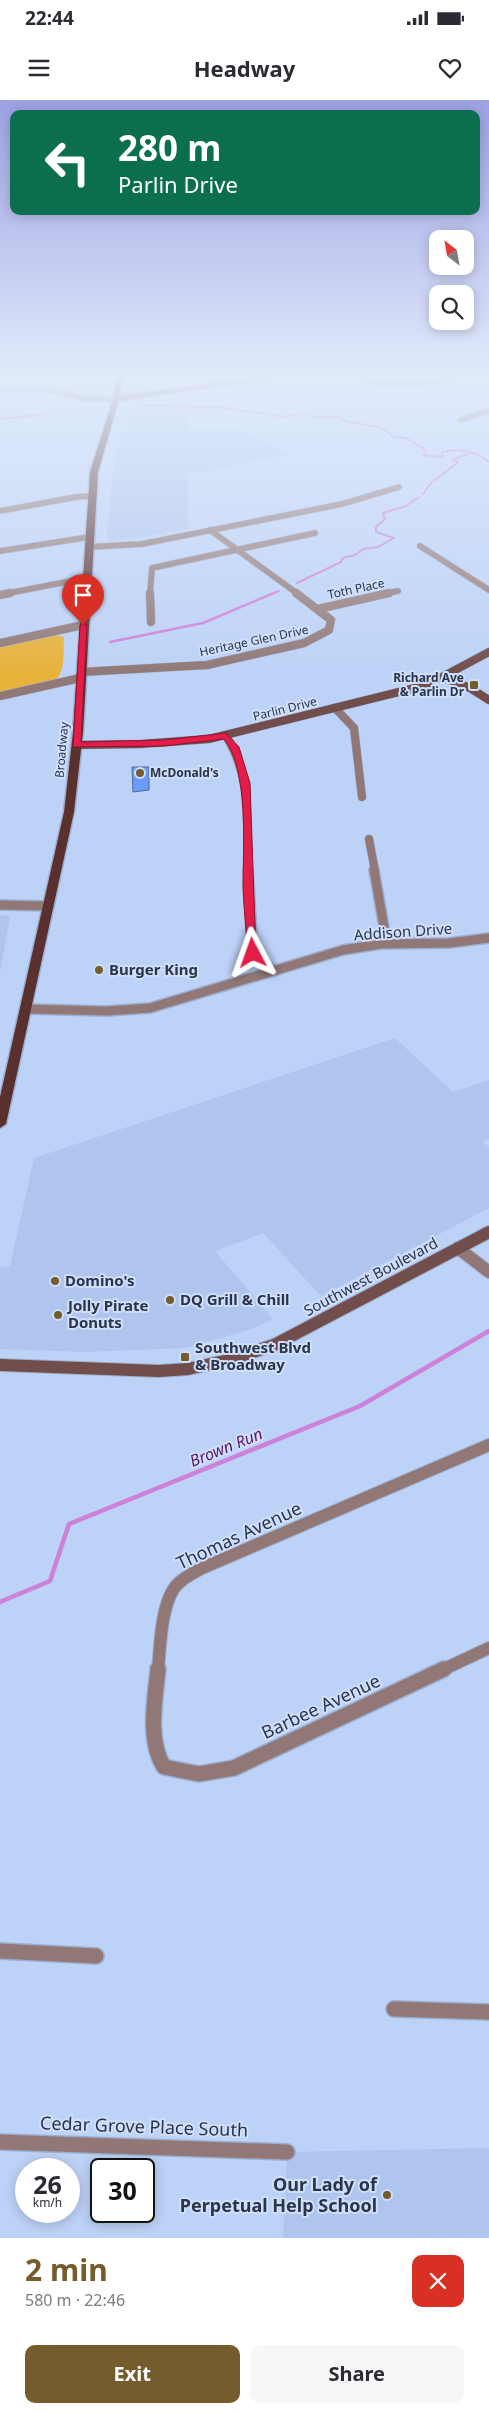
<!DOCTYPE html>
<meta charset="utf-8">
<style>
body{margin:0;font-family:"Noto Sans",sans-serif;background:#f7f7f7;color:#2b2b33;height:100vh;display:flex;flex-direction:column;font-size:19px;white-space:nowrap}
*{box-sizing:border-box;margin:0}
p{font-size:16px;color:#7c7c81}
.icon{flex:none;width:28px;height:28px;fill:none;stroke:currentColor;stroke-width:2;stroke-linecap:round;stroke-linejoin:round}
.map{position:relative;height:2138px;overflow:hidden}
.side{display:flex;flex-direction:column;background:#fff;flex:1}
.side>*{flex:none}
.banner{position:absolute;left:10px;top:10px;width:470px;height:105px;border-radius:10px;box-shadow:0 2px 12px #0003;background:#0b6e4f;color:#fff;overflow:hidden}
.needle{width:32px;rotate:329deg}
.controls{position:absolute;left:429px;top:130px;display:grid;gap:10px}
.controls a{display:grid;place-items:center;width:45px;height:45px;border-radius:10px;background:#fff;box-shadow:0 2px 12px #0003;font-size:25px}
.speed{position:absolute;left:15px;top:2058px;display:flex;gap:10px;font-size:25px;font-weight:700;text-align:center}
.speed>*{display:grid;place-content:center;width:65px;height:65px;border-radius:50%;background:#fff;box-shadow:0 2px 12px #0003;line-height:1}
.speed small{font-size:12px;font-weight:400}
.speed .limit{border:2px solid #111;border-radius:8px;background:#fff;color:#111}
.pin{position:absolute;display:grid;place-items:center;width:42px;height:42px;color:#fff;margin:-51px -21px;border-radius:50% 50% 50% 0;rotate:-45deg;box-shadow:0 0 5px #0007}
.pin .icon{rotate:45deg}
.me{position:absolute;width:55px;margin:-28px;rotate:356deg;stroke-linejoin:round;filter:drop-shadow(0 0 4px #0008)}
.turn{display:flex;align-items:center;gap:18px;height:105px;padding:0 25px;font-size:22px}
.turn .icon{width:65px;height:65px;stroke-width:2.5}
.turn b{display:block;font-size:35px;line-height:42px}
.round{display:grid;place-items:center;flex:none;width:52px;height:52px;border-radius:10px;background:#f7f7f7}
.summary{display:flex;align-items:center;justify-content:space-between;height:85px;padding:0 25px}
h1{font-size:30px;font-weight:700;line-height:38px;color:#745c2d}
.button{display:flex;gap:10px;margin-top:auto;padding:10px 25px}
.button a{flex:1;height:58px;border-radius:10px;background:#745c2d;color:#fff;font-size:20px;font-weight:700;line-height:58px;text-align:center}
.button a+a{background:#f7f7f7;color:#2b2b33}
.status{display:flex;justify-content:space-between;align-items:center;height:35px;padding:0 25px;background:#fff;direction:ltr}
.status svg{height:14px;fill:currentColor}
header{display:flex;justify-content:space-between;align-items:center;height:65px;padding:0 25px;background:#fff;font-size:22px;font-weight:700}
.map>svg:first-child{display:block}
</style>
<div class="status"><b>22:44</b><svg viewBox="0 0 49 12"><path d="M0 12V9h3v3zM5 12V6h3v6zM10 12V3h3v9zM15 12V0h3v12zM26 1h20v11H26zM47 4h2v5h-2z"/></svg></div>
<header><svg class="icon" aria-label="menu" viewBox="0 0 24 24"><path d="M4 6h16M4 12h16M4 18h16"/></svg>Headway<svg class="icon" aria-label="heart" viewBox="0 0 24 24"><path d="M12 20l-8-8c-3-5 5-10 8-4 3-6 11-1 8 4z"/></svg></header>
<div class="map">
<svg width="489" height="2138" viewBox="0 0 489 2138">
<rect width="100%" height="100%" fill="#bdd2f7"/>
<path fill="#afc5ee" d="M130,310H173V314H188V329L128,330Z
M241,330L290,354L205,372H188V429L137,438L110,440L107,435L113,370L122,331Z
M0,815L10,816L0,873Z
M395,938L453,992L489,980V1039L483,1042L489,1047V1108L321,1196L263,1133L215,1151L273,1219L252,1229L185,1248L84,1252L0,1249V1167L10,1166L34,1058Z
M489,2048V2138H283L287,2052Z"/>
<path fill="#e8b23b" d="M55,535L64,537C63,550 66,570 56,579L0,592V546Z"/>
<g fill="none" stroke-linecap="round" stroke-linejoin="round">
<path stroke="#cd81d8" stroke-width="2" d="M140,305L227,308L283,317L308,313L313,317H337L348,322L380,327L393,336L408,339L426,350L424,355L442,357V352C459,348 476,351 489,362
M0,319L46,314
M423,394L430,384L458,362L452,360L468,354
M297,483L341,462L343,458L355,455L363,449L378,447L394,438L376,432V427L385,419L383,413L406,406L419,397
M271,494L279,491"/>
<path stroke="#cd81d8" stroke-width="2.5" d="M110,542L203,523L274,493"/>
<path stroke="#cd81d8" stroke-width="4.5" d="M0,1502L50,1481L69,1424L360,1306L489,1231"/>
</g>
<path fill="#6c9cf9" stroke="#536992" d="M132,667H149V690L133,692Z"/>
<g fill="none" stroke-linecap="round" stroke-linejoin="round">
<g stroke="#9dafd0" stroke-width="7">
<path id="street-far4" d="M356,276C393,292 427,283 465,276
M0,289H46L82,298L116,299
M460,320L489,311
M0,411L76,397L93,396
M210,430L298,494
M420,446L489,490
M89,447L142,444L342,404L399,387
M0,451L89,437
M4,494L86,478
M150,494L152,468L315,433
M384,494L398,491"/>
</g>
<g stroke="#9dafd0" stroke-width="9">
<path id="street-far3" d="M150,493L151,522
M0,495L10,493
M318,509L389,493
M0,543L83,525
M81,572L207,565L304,543L329,530L331,520L296,493
M0,596L80,578
M335,608L354,628L362,697
M226,636C252,677 247,725 248,771
M369,739L375,771"/>
</g>
<g stroke="#9dafd0" stroke-width="12">
<path id="street-far2" d="M248,770L253,853L273,871
M374,770L387,844
M0,805L49,806
M27,909L107,911L150,908L343,850L381,844L449,843L489,838"/>
</g>
<g stroke="#9dafd0" stroke-width="14">
<path id="street-far1" d="M458,1148L489,1172
M158,1570C160,1548 161,1509 173,1490C179,1480 190,1475 200,1469L489,1345
M442,1570L489,1548"/>
</g>
<g stroke="#9dafd0" stroke-width="18">
<path id="street" d="M158,1569C155,1600 147,1640 164,1667L199,1674L234,1668L444,1569
M0,1851L96,1856
M394,1909L489,1912
M0,2042L287,2052"/>
</g>
<g stroke="#9dafd0" stroke-width="7">
<path id="secondary-far2" d="M116,299L273,276"/>
</g>
<g stroke="#9dafd0" stroke-width="9">
<path id="secondary-far1" d="M445,578L470,588L489,600
M76,645L141,644L209,639L427,585L489,552"/>
</g>
<g stroke="#9dafd0" stroke-width="14">
<path id="secondary" d="M0,1265L159,1271L188,1269L229,1260L274,1245L489,1132"/>
</g>
<g stroke="#9dafd0" stroke-width="3">
<path id="primary" d="M117,276H123L119,299L98,372L83,632L74,712L6,1024L0,1028V997L64,712L73,632L90,372L113,299Z"/>
</g>
<use href="#street-far4" stroke="#917876" stroke-width="5.5"/>
<use href="#street-far3" stroke="#917876" stroke-width="8"/>
<use href="#street-far2" stroke="#917876" stroke-width="9"/>
<use href="#street-far1" stroke="#917876" stroke-width="12"/>
<use href="#street" stroke="#917876" stroke-width="15"/>
<use href="#secondary-far2" stroke="#714d4b" stroke-width="5.5"/>
<use href="#secondary-far1" stroke="#714d4b" stroke-width="8"/>
<use href="#secondary" stroke="#714d4b" stroke-width="12"/>
<use href="#primary" fill="#59302e" fill-rule="evenodd"/>
</g>
<linearGradient id="sky" x2="0" y2="1"><stop stop-color="#9da0e2"/><stop offset="0.48" stop-color="#e1ebfb"/><stop offset="1" stop-color="#e1ebfb" stop-opacity="0"/></linearGradient>
<rect width="489" height="575" fill="url(#sky)"/>
<path fill="#e11d48" stroke="#92132f" d="M83,523L87,525L81,642L164,640L226,633L239,647L250,683L256,855L248,853C246,831 244,810 243,788C243,748 249,669 224,639L164,646L73,647L80,525Z"/>
<g fill="#745c2d" stroke="#cfdffb" stroke-width="2">
<rect x="469" y="580" width="10" height="10" rx="2.5"/>
<circle cx="140" cy="673" r="5"/>
<circle cx="99" cy="870" r="5"/>
<circle cx="55" cy="1181" r="5"/>
<circle cx="170" cy="1200" r="5"/>
<circle cx="58" cy="1215" r="5"/>
<rect x="180" y="1252" width="10" height="10" rx="2.5"/>
<circle cx="387" cy="2095" r="5"/>
</g>
<g text-anchor="middle" stroke-width="4" stroke-linejoin="round" paint-order="stroke">
<g font-size="12" fill="#2b3547" stroke="#cfdffb">
<text transform="translate(356 489) rotate(-12)" y="4">Toth Place</text>
<text transform="translate(254 541) rotate(-12)" y="4">Heritage Glen Drive</text>
<text transform="translate(285 609) rotate(-14)" y="4">Parlin Drive</text>
<text transform="translate(62 650) rotate(-85)" y="4">Broadway</text>
</g>
<g font-size="12" font-weight="bold" fill="#2b3547" stroke="#cfdffb" text-anchor="end">
<text x="464" y="582">Richard Ave<tspan x="464" dy="14">&amp; Parlin Dr</tspan></text>
<text x="150" y="677" text-anchor="start">McDonald's</text>
</g>
<g font-size="15" fill="#2b3547" stroke="#cfdffb">
<text transform="translate(403 832) rotate(-4)" y="5">Addison Drive</text>
<text transform="translate(371 1177) rotate(-28)" y="5">Southwest Boulevard</text>
</g>
<g font-size="15" font-weight="bold" fill="#2b3547" stroke="#cfdffb" text-anchor="start">
<text x="109" y="875">Burger King</text>
<text x="65" y="1186">Domino's</text>
<text x="180" y="1205">DQ Grill &amp; Chill</text>
<text x="68" y="1211">Jolly Pirate<tspan x="68" dy="17">Donuts</tspan></text>
<text x="195" y="1253">Southwest Blvd<tspan x="195" dy="17">&amp; Broadway</tspan></text>
</g>
<g font-size="16" font-style="italic" fill="#5d1766" stroke="#cfdffb">
<text transform="translate(226 1347) rotate(-22)" y="6">Brown Run</text>
</g>
<g font-size="18" fill="#2b3547" stroke="#cfdffb">
<text transform="translate(239 1436) rotate(-25)" y="6">Thomas Avenue</text>
<text transform="translate(321 1607) rotate(-25)" y="6">Barbee Avenue</text>
<text transform="translate(144 2027) rotate(2)" y="6">Cedar Grove Place South</text>
</g>
<g font-size="18" font-weight="bold" fill="#2b3547" stroke="#cfdffb" text-anchor="end">
<text x="377" y="2091">Our Lady of<tspan x="377" dy="21">Perpetual Help School</tspan></text>
</g>
</g>
</svg>
<div class="controls">
<a><svg class="needle" viewBox="-14 -14 28 28"><path d="M0-13l5 13h-10z" fill="#e53935"/><path d="M0 13l5-13h-10z" fill="#7c7c81"/></svg></a>
<a><svg class="icon" aria-label="search" viewBox="0 0 24 24"><circle cx="10" cy="10" r="6"/><path d="M15 15l6 6"/></svg></a>
</div>
<div class="speed"><div>26<small>km/h</small></div><div class="limit">30</div></div>
<div class="pin" style="left:83px;top:525px;background:#d93025"><svg class="icon" aria-label="arrive" viewBox="0 0 24 24"><path d="M6 21V4h12l-3 4 3 4H6"/></svg></div>
<svg class="me" style="left:253px;top:853px" viewBox="-20 -20 40 40"><path d="M0-17L14 15 0 8-14 15z" fill="#e11d48" stroke="#fff" stroke-width="4"/></svg>
<div class="banner">
<div class="turn"><svg class="icon" aria-label="left" viewBox="0 0 24 24"><path d="M17 20v-9H6M10 6l-5 5 5 5"/></svg><div><b>280 m</b>Parlin Drive</div></div>
</div>
</div>
<section class="side">
<div class="summary"><div><h1>2 min</h1><p>580 m · 22:46</p></div><a class="round" style="background:#d93025;color:#fff"><svg class="icon" aria-label="close" viewBox="0 0 24 24"><path d="M6 6l12 12M18 6L6 18"/></svg></a></div>
<div class="button"><a>Exit</a><a>Share</a></div>
</section>
